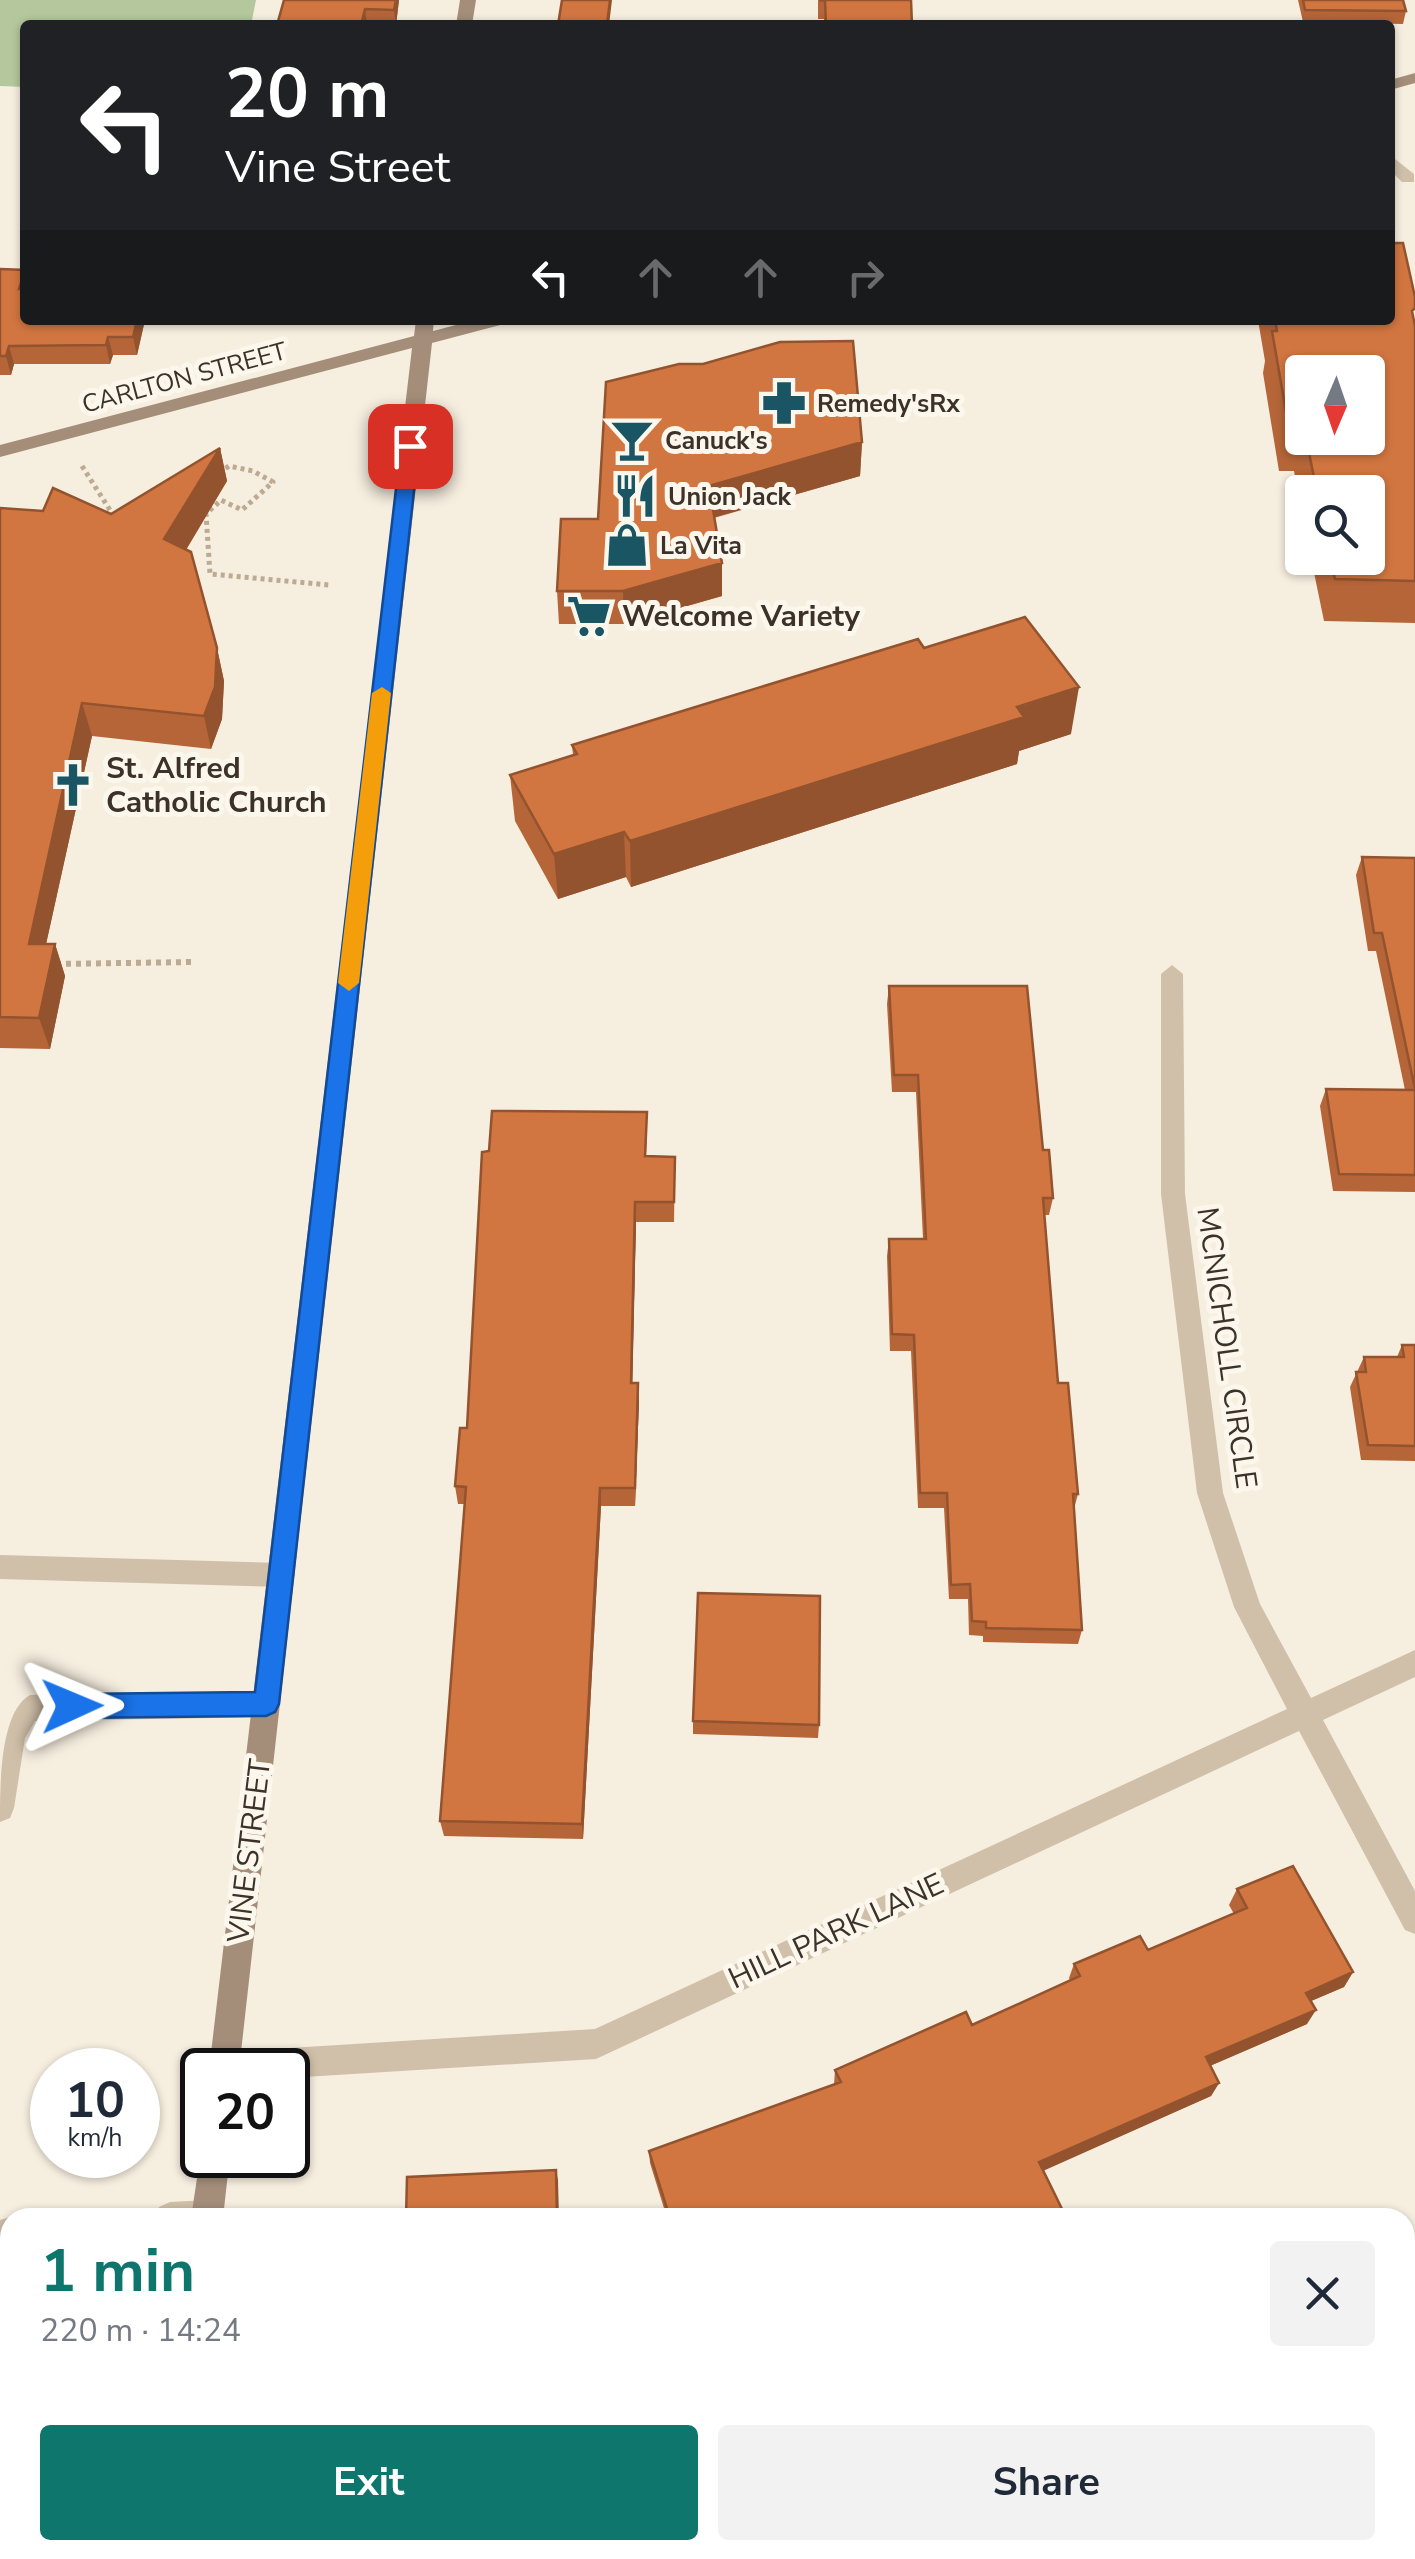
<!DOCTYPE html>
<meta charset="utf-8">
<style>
body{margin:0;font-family:"Nunito Sans",sans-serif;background:#f2f2f3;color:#1f2937;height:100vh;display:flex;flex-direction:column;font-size:38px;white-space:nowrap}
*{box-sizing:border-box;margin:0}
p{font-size:32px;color:#747a83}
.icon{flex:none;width:55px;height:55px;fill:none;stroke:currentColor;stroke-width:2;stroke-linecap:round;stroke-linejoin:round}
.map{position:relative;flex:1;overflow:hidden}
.side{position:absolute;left:0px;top:2208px;width:1415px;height:352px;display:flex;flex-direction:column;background:#fff;border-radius:30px 30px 0 0;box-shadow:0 2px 8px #0004}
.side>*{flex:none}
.hud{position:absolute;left:20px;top:20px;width:1375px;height:305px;border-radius:10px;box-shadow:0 2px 8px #0004;background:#202124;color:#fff;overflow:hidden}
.needle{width:65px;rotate:182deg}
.tools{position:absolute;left:1285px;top:355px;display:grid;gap:20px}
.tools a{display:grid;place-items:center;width:100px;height:100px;border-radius:10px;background:#fff;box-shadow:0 2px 8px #0004;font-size:50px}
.speed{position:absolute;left:30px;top:2048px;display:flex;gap:20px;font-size:50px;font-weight:700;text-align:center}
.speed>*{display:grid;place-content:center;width:130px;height:130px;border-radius:50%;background:#fff;box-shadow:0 2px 8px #0004;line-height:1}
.speed small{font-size:25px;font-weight:400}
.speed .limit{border:5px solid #111;border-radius:15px;background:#fff;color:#111}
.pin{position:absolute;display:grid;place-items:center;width:85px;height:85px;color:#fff;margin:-42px;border-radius:20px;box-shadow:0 5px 15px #0006}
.me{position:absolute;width:110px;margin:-55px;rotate:89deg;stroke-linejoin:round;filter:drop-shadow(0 0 8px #0008)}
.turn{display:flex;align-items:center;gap:35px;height:210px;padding:0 40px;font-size:45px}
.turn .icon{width:130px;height:130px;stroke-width:2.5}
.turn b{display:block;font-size:70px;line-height:85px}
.lanes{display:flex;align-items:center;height:95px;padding:0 40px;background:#0003;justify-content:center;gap:50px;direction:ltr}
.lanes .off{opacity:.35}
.round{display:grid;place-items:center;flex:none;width:105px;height:105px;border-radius:10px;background:#f2f2f3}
.headline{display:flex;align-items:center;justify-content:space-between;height:170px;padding:0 40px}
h1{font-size:60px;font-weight:700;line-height:75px;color:#0f766e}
.button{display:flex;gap:20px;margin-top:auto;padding:20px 40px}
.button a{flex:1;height:115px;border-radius:10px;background:#0f766e;color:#fff;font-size:40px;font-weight:700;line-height:115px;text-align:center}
.button a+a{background:#f2f2f3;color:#1f2937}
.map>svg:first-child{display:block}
</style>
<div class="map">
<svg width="1415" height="2559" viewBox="0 0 1415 2559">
<rect width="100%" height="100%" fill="#f6eedf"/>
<path fill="#b4c79d" d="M0,0H256L251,25H25V87L0,86Z"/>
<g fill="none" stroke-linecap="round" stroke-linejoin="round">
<path stroke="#bcaa93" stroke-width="5" stroke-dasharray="4 4" stroke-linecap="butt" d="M82,466L115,518
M219,473L229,466L253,471L273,482L242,510L221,500L206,514L210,574L329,585"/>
<path stroke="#bcaa93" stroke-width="6" stroke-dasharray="5 5" stroke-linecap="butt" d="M56,964L193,962"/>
<path fill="#d0c0a9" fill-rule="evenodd" d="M1390,155L1414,174V182H1402L1390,170Z
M0,1555L281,1563L291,1566L295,1575L291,1584L281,1587L0,1579Z
M266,1691L276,1695L280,1704L276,1713L266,1717L35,1721L25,1738L14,1808L10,1818L0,1822C0,1783 0,1712 30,1695Z
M208,2200L219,2205L223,2218H154L159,2207L170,2202Z
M10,2217V2249L0,2252V2220Z"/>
<path fill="#d0c0a9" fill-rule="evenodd" d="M1172,965L1183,974L1185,1194L1223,1493L1260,1604L1311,1698L1415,1650V1677L1323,1720L1415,1891V1934L1405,1930L1299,1731L596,2059L288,2078V2070H210L213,2056L224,2052L595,2029L1287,1709L1234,1607L1197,1493L1161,1194V974Z"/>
<path fill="#a48e7a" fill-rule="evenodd" d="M460,0H476L472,25H456Z
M1415,73V83L1390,90V80Z
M416,320H434L433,331L475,320H506L504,324L432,343L239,2070H209L412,348L0,457V445L414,336Z
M202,2145V2155H230L223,2218H191Z
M153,2550H187L186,2559H152Z"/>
</g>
<path fill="#b56538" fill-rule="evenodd" d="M284,0H399L396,25H277Z
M818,0L912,25H824V19H818Z
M1298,0H1403L1406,11L1403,24L1303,22Z
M0,269L25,320H145L137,355H113L110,364H14L11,375H0Z
M1258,320H1414L1415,326V623L1324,621L1311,558H1368V492H1302V513L1294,471H1279L1263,373L1265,361ZM1302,372L1368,438H1302Z
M862,442L860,476L714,518L722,563V596L624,624H559L557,591L598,519Z
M220,448L227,481L186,550L217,648L224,681L222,719L211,749L92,736L46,944H55L65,976L50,1049L0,1048V508L111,514Z
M924,648L1071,734L1019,751L1017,764L631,887L626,877L558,899L515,821L510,775L573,755L572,745Z
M1362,857L1415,858V1192L1333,1191L1320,1106L1326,1089L1405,1090L1376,951H1368L1356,875Z
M889,986L1043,1150L1053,1198L1049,1215H1044L1058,1383L1078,1494L1074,1509L1082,1630L1078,1644L983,1642V1636L969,1635L968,1599H949L944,1508H918L911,1351H890L887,1256L889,1239H923L916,1092H892L887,1004Z
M647,1133L646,1156L675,1157L674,1222H636L632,1383L639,1401L635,1506H601L583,1839L444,1836L440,1821L465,1504H458L455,1486L467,1428Z
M1402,1345H1415V1461L1361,1460L1350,1387L1364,1357H1397Z
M693,1721L819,1725L818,1738L693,1734Z
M1237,1889L1353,1972L1344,1987L1311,2001L1307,2024L1210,2066L1219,2083L1211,2096L1043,2170L1058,2218H667L650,2163L649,2151L834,2085L835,2070L972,2025L1070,1980L1069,1978L1074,1964L1148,1950L1234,1914L1229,1905Z
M1316,2550H1405L1415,2559H1318Z"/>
<path fill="#93532e" d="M396,0H399L396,25L394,10Z
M610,0H612L609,25H607Z
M365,9L367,25H361Z
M25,270V304L19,289Z
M137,320H145L137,355L133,337Z
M108,337L113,355L110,364L106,345Z
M9,346L14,364L11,375L6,356Z
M862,442L860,476L708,519L709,486Z
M220,448L227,481L172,573L164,539Z
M722,563V596L624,624L623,591Z
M217,648L224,681L222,719L211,749L204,716Z
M1079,687L1071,734L1019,751L1017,764L631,887L630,841Z
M82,703L92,736L39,976L29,944Z
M624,832L626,877L558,899L554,854Z
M55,944L65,976L50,1049L39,1018Z
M635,1202L636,1222L632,1401L631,1383Z
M638,1383L639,1401L635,1506V1488Z
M600,1488L601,1506L583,1839L582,1824Z
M1353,1972L1344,1987L1297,2007L1306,1993Z
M1316,2010L1307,2024L1198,2071L1206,2057Z
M1219,2083L1211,2096L1034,2175L1039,2162Z
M556,2170L558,2180L559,2218H557Z
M1062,2209L1058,2218H1044Z"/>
<path fill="#d27641" stroke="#93532e" stroke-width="2.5" d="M284,0H396L394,10L365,9L361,25H277Z
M562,0H610L607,25H558Z
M819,0H911L912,25H826L825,1Z
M1303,0H1403L1406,11L1305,10Z
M1390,243H1403L1415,297V308L1412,311L1415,326V581L1335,579L1330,558H1368V492H1317L1306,438H1368V372H1302V429H1289L1272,331H1277L1275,320H1390Z
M0,269L25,270L19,289H25V320H137L133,337H108L106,345L9,346L6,356H0Z
M853,341L862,442L709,486L722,563L623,591H557L561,519H598L606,382L679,364H703L780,342Z
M220,448L164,539L191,552L217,648L215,687L204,716L82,703L29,944H55L39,1018L0,1017V508L43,511L53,488L111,514Z
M1025,617L1079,687L1017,707L1024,717L630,841L624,832L554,854L510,775L577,754L572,745L702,705L918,639L924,648Z
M1362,857L1415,858V1089L1382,933H1374Z
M889,986H1027L1043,1150H1049L1053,1198H1043L1058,1383H1068L1078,1494H1073L1082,1630L986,1628V1622L972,1621L970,1584L951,1585L947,1493H920L914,1335L892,1334L889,1239H926L918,1075H894Z
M1326,1089L1415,1090V1175L1339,1174Z
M492,1111L647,1112L645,1156L675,1157L674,1202H635L631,1383H638L635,1488H600L582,1824L440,1821L466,1487L455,1486L460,1428H467L482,1152L489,1151Z
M1402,1345H1415V1446L1368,1445L1356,1372H1366L1364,1357H1404Z
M698,1593L820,1596L819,1725L693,1721Z
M1293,1866L1353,1972L1306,1993L1316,2010L1206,2057L1219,2083L1039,2162L1062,2209L1044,2218H670L649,2151L841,2082L835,2070L966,2012L972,2025L1080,1976L1074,1964L1140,1936L1148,1950L1247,1908L1237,1889Z
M556,2170L557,2218H406L407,2177Z
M1405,2264H1415V2559H1330L1328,2550H1405Z
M405,2550H588L592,2559H408Z"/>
<path fill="#1a73e8" stroke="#114b97" stroke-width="2.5" d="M410,441L419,446L279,1704L275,1712L266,1716L72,1718L63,1715L59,1706L63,1698L72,1694L255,1692L401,446Z"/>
<path fill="#f59e0b" d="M382,687L391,693L359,983L349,991L338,983L372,693Z"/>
<defs>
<g id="pharmacy-bare" transform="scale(3.45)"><path d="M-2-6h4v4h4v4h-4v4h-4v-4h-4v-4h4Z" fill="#1a5563" stroke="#fcf7ed" stroke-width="2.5" paint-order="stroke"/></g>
<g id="bar-bare" transform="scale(3.45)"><path d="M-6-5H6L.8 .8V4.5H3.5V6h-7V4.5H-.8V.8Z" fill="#1a5563" stroke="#fcf7ed" stroke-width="2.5" paint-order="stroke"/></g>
<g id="restaurant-bare" transform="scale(3.45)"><path d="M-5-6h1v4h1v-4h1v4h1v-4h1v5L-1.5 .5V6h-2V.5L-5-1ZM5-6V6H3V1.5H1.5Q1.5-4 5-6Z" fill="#1a5563" stroke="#fcf7ed" stroke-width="2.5" paint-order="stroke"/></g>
<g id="shop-bare" transform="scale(3.45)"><path d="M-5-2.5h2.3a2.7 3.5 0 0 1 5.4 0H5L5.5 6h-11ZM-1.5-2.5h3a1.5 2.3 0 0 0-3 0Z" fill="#1a5563" stroke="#fcf7ed" stroke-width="2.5" paint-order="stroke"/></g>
<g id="supermarket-bare" transform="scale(3.45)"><path d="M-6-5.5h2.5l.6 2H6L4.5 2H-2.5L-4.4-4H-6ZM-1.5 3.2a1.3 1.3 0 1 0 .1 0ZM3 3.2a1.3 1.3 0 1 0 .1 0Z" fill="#1a5563" stroke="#fcf7ed" stroke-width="2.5" paint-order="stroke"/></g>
<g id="church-bare" transform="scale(3.45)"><path d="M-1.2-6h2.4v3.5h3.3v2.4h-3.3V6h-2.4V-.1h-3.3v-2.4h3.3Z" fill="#1a5563" stroke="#fcf7ed" stroke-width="2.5" paint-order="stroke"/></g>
</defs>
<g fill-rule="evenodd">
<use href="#pharmacy-bare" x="784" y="403"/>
<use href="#bar-bare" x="632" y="440"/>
<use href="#restaurant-bare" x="635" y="496"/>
<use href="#shop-bare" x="627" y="545"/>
<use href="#supermarket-bare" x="589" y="616"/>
<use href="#church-bare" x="73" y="785"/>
</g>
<g text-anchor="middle" stroke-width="10" stroke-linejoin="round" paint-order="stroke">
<g font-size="25" fill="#3c322a" stroke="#fcf7ed">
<text transform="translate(184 377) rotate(-15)" y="9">CARLTON STREET</text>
</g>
<g font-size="25" font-weight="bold" fill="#3c322a" stroke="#fcf7ed" text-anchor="start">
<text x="817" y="412">Remedy'sRx</text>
<text x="665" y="449">Canuck's</text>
<text x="668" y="505">Union Jack</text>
<text x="660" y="554">La Vita</text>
</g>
<g font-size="30" font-weight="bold" fill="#3c322a" stroke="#fcf7ed" text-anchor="start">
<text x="622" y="626">Welcome Variety</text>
<text x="106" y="778">St. Alfred<tspan x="106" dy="34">Catholic Church</tspan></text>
</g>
<g font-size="30" fill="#3c322a" stroke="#fcf7ed">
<text transform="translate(1227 1348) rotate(82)" y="10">MCNICHOLL CIRCLE</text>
<text transform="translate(249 1851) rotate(-83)" y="10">VINE STREET</text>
<text transform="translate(836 1931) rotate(-25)" y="10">HILL PARK LANE</text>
</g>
</g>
</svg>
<div class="tools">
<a><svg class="needle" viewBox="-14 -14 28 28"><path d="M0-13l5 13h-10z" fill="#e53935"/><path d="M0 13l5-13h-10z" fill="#747a83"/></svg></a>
<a><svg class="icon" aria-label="search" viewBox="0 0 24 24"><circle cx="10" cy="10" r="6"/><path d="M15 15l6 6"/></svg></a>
</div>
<div class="speed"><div>10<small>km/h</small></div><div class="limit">20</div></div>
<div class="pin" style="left:410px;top:446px;background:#d93025"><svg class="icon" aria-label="arrive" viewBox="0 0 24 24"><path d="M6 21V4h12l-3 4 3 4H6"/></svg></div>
<svg class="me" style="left:72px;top:1706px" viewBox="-20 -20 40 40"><path d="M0-17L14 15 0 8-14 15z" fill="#1a73e8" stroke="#fff" stroke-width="4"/></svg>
<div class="hud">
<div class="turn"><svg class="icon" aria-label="left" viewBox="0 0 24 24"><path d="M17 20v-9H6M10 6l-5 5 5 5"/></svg><div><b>20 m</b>Vine Street</div></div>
<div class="lanes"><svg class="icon" aria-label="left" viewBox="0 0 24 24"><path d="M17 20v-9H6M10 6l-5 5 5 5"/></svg><svg class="icon off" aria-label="ahead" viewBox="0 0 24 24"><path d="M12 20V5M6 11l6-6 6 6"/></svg><svg class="icon off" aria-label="ahead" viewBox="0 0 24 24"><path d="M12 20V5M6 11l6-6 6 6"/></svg><svg class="icon off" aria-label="right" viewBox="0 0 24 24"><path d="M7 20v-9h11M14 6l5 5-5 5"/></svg></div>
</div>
<section class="side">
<div class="headline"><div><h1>1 min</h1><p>220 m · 14:24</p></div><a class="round"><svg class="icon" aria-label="close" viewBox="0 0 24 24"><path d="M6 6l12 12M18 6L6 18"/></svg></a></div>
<div class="button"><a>Exit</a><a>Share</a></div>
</section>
</div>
